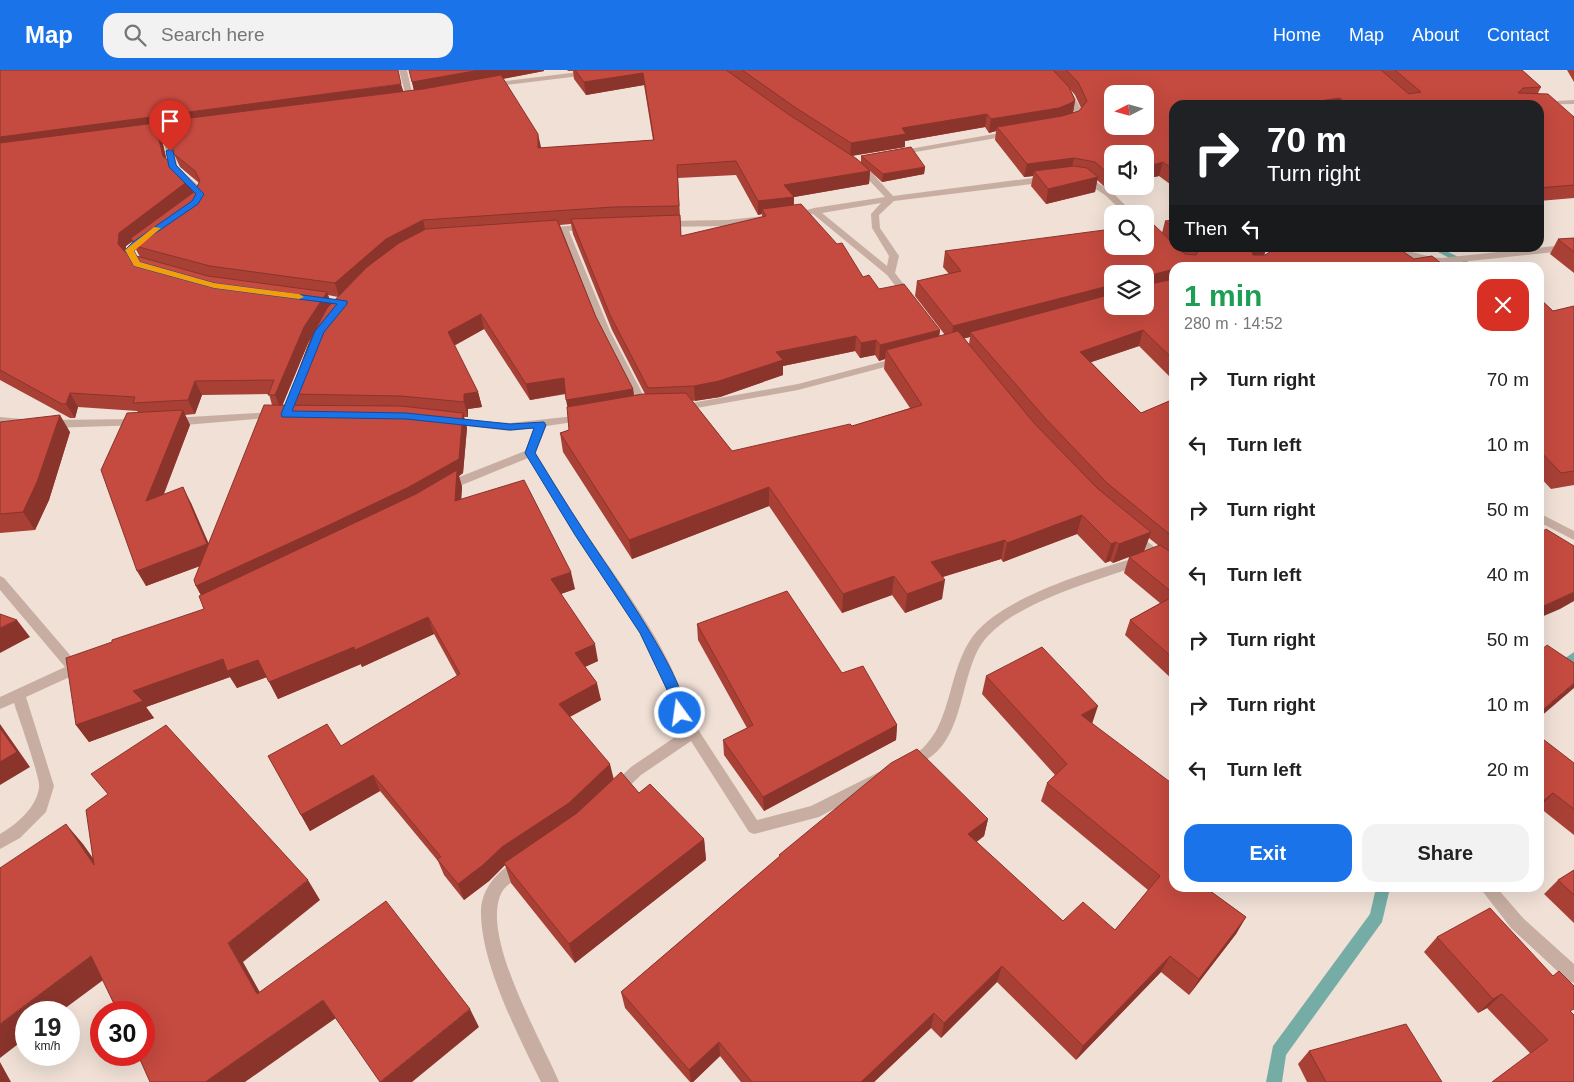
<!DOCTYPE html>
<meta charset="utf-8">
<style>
body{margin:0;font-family:Arial,sans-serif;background:#f2f2f2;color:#222;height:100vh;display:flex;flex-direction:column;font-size:19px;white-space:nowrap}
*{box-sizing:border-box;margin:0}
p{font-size:16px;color:#767676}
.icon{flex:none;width:28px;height:28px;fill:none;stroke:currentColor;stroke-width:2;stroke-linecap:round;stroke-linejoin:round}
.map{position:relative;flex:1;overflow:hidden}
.sheet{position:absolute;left:1169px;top:192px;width:375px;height:630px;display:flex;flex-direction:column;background:#fff;border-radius:15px;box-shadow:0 5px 20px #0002}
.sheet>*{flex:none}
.guide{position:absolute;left:1169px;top:30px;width:375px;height:152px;border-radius:15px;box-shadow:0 5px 20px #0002;background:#202124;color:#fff;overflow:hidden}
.needle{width:32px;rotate:264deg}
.buttons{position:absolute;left:1104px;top:15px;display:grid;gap:10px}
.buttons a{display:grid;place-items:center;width:50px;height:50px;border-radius:10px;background:#fff;box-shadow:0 5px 20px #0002;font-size:25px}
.speed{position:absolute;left:15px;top:931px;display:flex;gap:10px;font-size:25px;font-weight:700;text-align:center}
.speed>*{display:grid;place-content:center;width:65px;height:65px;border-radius:50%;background:#fff;box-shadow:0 5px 20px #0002;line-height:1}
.speed small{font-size:12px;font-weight:400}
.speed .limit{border:8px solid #d22;background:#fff;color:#111}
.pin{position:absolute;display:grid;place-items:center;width:42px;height:42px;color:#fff;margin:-51px -21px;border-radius:50% 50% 50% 0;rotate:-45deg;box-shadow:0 0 5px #0007}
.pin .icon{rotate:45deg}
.me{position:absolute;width:55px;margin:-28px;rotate:346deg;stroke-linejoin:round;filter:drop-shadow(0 0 4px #0008)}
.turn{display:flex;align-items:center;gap:18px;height:105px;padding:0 15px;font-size:22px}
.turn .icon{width:65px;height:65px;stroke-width:2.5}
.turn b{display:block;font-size:35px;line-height:42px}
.then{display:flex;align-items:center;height:48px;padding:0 15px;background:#0003;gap:10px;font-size:19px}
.round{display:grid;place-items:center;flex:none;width:52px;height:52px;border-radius:15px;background:#f2f2f2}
.overview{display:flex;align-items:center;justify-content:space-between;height:85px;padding:0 15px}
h1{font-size:30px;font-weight:700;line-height:38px;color:#1e9e55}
.primary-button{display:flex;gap:10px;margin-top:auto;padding:10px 15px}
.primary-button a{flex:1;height:58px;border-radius:15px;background:#1a73e8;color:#fff;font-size:20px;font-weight:700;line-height:58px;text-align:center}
.primary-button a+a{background:#f2f2f2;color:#222}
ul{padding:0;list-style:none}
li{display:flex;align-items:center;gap:15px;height:65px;padding:0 15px}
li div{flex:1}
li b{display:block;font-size:19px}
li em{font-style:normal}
header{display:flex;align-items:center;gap:30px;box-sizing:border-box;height:70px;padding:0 25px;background:#1a73e8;color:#fff}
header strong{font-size:24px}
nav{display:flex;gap:28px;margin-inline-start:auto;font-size:18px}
.search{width:350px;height:45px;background:#f2f2f2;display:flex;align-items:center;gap:12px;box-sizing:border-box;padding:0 18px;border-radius:15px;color:#767676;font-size:19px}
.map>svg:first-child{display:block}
</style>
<header>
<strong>Map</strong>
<div class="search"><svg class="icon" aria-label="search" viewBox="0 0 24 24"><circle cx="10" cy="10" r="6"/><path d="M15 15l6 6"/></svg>Search here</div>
<nav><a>Home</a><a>Map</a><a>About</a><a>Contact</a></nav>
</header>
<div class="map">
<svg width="1574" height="1012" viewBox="0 0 1574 1012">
<rect width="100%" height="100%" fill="#f0e0d6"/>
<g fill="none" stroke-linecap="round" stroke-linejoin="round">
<path fill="#75ada6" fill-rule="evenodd" d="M1430,178H1440L1481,198H1469Z
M1574,582V593L1543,615L1539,617V606Z
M1376,818H1390L1382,852L1286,985L1282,1012H1266L1273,976L1370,844Z"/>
<path fill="#c8aea2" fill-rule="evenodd" d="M399,0H407L414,32L407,30Z
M595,0H617L613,2L490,17L486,15L490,13Z
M1041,0H1049L1074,26L1083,43L1076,52L1067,54L1063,52L1075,43L1068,29Z
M1574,30V34L1513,35L1517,33Z
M183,57L187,59L186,61L169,63L178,98L199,116L204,124L199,132L196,133L192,130L196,124L194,121L170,98L162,64L144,66L140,64L144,62Z
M1011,61L1015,63L1014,65L898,85L894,83L898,81Z
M856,93L871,102L893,126L1048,106L1052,109L1048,112L894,131L879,145L880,158L899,186L895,203L915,229L910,232L907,231L887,205L813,144L793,148L789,145L814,138L885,127L865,106L853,98L852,96ZM881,133L871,144L872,158L889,186L887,196L822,143Z
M1083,104L1111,121L1134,144H1125L1105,125L1080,109V105Z
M764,146L768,149L767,151L727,156L664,157L660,154L664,151L727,150Z
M589,154L592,155V159L569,161L610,261L650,338L649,340H641L640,338L600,261L561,162L544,164L539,161L544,158Z
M147,162L152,165L135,181L137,188L147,195L142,198L130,192L125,180Z
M1574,174V180L1442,194L1429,193L1377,178C1399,175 1421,187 1442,188Z
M900,287L905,290L904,292L798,320L680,341L675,338L680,335L798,314Z
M298,310L303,313L291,344L290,346H282L281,344L293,313Z
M275,342L279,343L280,345L279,347L173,356L168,352L173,348Z
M584,345L589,348L588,350L546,356L536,383C556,416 577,450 599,482C629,526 677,590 686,641L757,750L811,736L879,702L884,704L886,708L884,712L819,747L754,764L749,762L691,671L641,705L619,726L614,728L609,726L607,722L609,718L631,697L684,661L672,643L669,624L640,563L575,465L528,388L462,415L451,422H443L441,419L454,409L525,381L535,358L510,361L450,354L446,353L445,351L446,349L510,353Z
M0,347L23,349L28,353L23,357L0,353Z
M138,349L142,351L143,353L142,355L50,358L45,354L50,350Z
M1539,443L1574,461V470L1539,452Z
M1134,462L1174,491V502L1130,469L1128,466L1130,463Z
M1142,486L1146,487L1148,490L1146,493C1100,510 1004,534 979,578C959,614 963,675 920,693C913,696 909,699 902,696L900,692C904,684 915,683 922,679C927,674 932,667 936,661C951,633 952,600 969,572C995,528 1094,500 1142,486Z
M0,506L4,508L76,592L82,590L87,591L89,595L87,599L26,627L54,716L46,742L20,768L0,779V764C17,754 36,738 39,718C41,709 18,646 14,633L0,639V627L65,597L0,520Z
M521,789L526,791L529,796C523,808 505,812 500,826C483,871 541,969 559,1012H541C518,965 480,892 481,840C482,817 500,797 521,789Z
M1480,818H1497L1523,848L1574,894V913L1568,911L1511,858Z"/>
</g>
<path fill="#a94036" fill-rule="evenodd" d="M0,0L403,22L414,20L409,0L544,1L503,9L541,78L653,70L644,15L586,25L574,9L573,1H568L567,0H1522L1541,17L1538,23L1574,47V128L1539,131V35H1174V117L1159,106L1112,116L1107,119L1097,110L1095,122L1046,134L1031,116L1033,106L1024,107L995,70L996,61L989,63L985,57L905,71V77L852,86L861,92V86L925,97L924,104L882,112L870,101L869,114L794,127V135L863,207L879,219L940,260L939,266L945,265L915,226L917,211L949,204L943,197L945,181L1162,163L1165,151L1174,150V178H1267L1264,185L1279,179L1414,189L1447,198H1174V311L1139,276L1091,292L1141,343L1174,329V611L1125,565L1130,550L1160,533L1124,503L1129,487L1113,493L1110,491L1105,493L1077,464L1003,492L1001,489L943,507L942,529L905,543L892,525L842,543L769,436L632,489L563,382L560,363L569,360L568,336L566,324L530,330L484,259L454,276L478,322L482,337L468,339V347H464L467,358L463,403L459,406L462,417L461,429L575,519L561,524L598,591L585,597L601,630L570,647L613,709L639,723L704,769L706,790L575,893L511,813L505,795L489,811L464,830L444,805L438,791L380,721L310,761L301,745L341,676L457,606L434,564L362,597L361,594L278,629L267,607L237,618L230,607L146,637L154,648L89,672L76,655L204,539L201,525L196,516L200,496L146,516L138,342L137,341L78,337L75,348H70L0,310ZM1070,19L1075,25L1081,38L1079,41L1073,43L1075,30ZM168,58L174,84L180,97L199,113L193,122L166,89L161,66L158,60ZM736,105L758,145L762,144V147L681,166L678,108ZM571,154L573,164L612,260L645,324L634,325L633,319L596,247L560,155ZM132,172L140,187L125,182L126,176ZM1112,204L1145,236H1112ZM328,225L338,227L331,235ZM312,266L290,324L294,335H282L309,271ZM970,267L969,274L964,268ZM855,281L860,288L875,285L879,291L885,289L884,299L910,338L852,356L732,381L692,331L720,327L783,305V296ZM269,324L272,335L208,474L191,433L164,424L190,355L185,345L195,344L202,325ZM1149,468L1159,476L1144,481Z
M1567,0H1574V12Z
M1574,168V203L1550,184L1558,169Z
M1539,228L1553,241L1574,236V415L1551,419L1539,406Z
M0,352L70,362L49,430L35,460L0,463Z
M697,554L842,603L897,655L896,670L764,741L724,685L723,670L747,658L698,570Z
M986,606L1092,653L1209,820L1246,847L1236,864L1189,925L1161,902L1076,990L997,912L941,968L931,958L874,1012H741L720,986L693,1012H690L625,938L621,922L779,787V785L988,749L984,766L976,772L1063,851L1115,860L1148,820L1041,731L1047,713L1055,705L982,624Z
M1574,693V765L1540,738Z
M1574,800V853L1544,824L1558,810Z
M1437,867L1571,942L1574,1012L1530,983L1487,938L1478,943L1424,882Z
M1309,981L1442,1012H1307L1298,994Z"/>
<path fill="#8a342c" d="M480,0H544V1L415,25L412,12Z
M643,3L644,15L586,25L584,12Z
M401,14L405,26L158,60L161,66L169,99L0,81V67Z
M1340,28L1338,35H1293Z
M1075,30L1073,43L1069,46L997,57L996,61L989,63L991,49Z
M987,44L985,57L905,71V77L850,86L851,73L902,58Z
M538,64L541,77L540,91L538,78Z
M1074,88L1071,101H1034L1033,106L1024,107L1027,94Z
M1163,92L1159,106L1145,109V97Z
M925,97L924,104L882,112L883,104Z
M870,101L869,114L794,127L793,140L762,139V144L758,145V131L784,115Z
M1110,105H1112V116H1117L1107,119Z
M1098,107L1095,122L1046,134L1048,119Z
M188,111L194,124L126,176L125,188L118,174L119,163Z
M423,150L426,164L339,227L335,213L386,169Z
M1258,178H1267L1264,185L1247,196L1252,181Z
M1174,199V213L1145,220L1148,206Z
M1112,215V230L970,262V267L951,272L953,256Z
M327,222L332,236L309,271L281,339L275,325L304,257Z
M481,244L484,259L451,277L448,262Z
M940,260L938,275L886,280L885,289L879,291L880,275Z
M1143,260L1139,276L1077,297L1080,282Z
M856,266L855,281L783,296V305L720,327L695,331L694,316L776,282Z
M876,270L875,285L860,288L861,273Z
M564,308L567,323L530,330L526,314Z
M195,311L202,325L195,344L188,330Z
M633,319L635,335L569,345L566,330Z
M478,322L482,337L468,339V347L464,332V324Z
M70,323L78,337L75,348L66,334Z
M183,340L190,355L155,446L146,431Z
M463,343L467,358L463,403L459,406L462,417L460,449L204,531L196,516Z
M60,345L70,362L49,430L35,460L23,442Z
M183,417L191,433L216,490L146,516L137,501Z
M769,417V436L632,489L629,470Z
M1082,445L1077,464L1003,492L1007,473Z
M1151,462L1144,481L1113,493L1119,474Z
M1005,470L1001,489L929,511L931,492Z
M1116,472L1110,491L1105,493L1111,474Z
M571,502L575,519L555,526L551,509Z
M894,506L892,525L842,543L843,524Z
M945,510L942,529L905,543L907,524Z
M1574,522V531L1560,539L1539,548V538Z
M428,547L434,564L362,597L355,580Z
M17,550L30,567L0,583V558Z
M595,574L598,591L578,600L575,583Z
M354,577L361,594L278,629L269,612Z
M223,589L258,590L267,607L237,618L230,607L146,637L154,648L89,672L76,655L133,621Z
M597,613L601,630L563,650L559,634Z
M1574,613V618L1539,648V643Z
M1098,636L1092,654L1081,645Z
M0,654L30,697L0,715Z
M897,655L896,670L764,741L763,727Z
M610,694L614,710L573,749L504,793L505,795L489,811L464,830L458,814L502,777Z
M373,705L380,721L310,761L301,745Z
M1553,723L1540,738L1539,739V734Z
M988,749L984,766L964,782L968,764Z
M66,754L83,774L112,815L94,795Z
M704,769L706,790L575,893L569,874Z
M308,810L320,830L243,892L271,942L257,924L228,873Z
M1206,818H1212L1196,834Z
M1246,847L1236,864L1189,925L1199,909Z
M91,886L110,905L60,942H26V968L0,988V954Z
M1170,886L1161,902L1076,990L1083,976Z
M1002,896L997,912L941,968L944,953Z
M1502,924L1487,938L1478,943L1493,929Z
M323,930L336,948L245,1012H205Z
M470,939L479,957L412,1012H380Z
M934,943L931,958L874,1012H861Z
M719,972L720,986L693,1012H691L689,1000Z
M0,992L11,1012H0Z"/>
<path fill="#c54a3f" stroke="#8a342c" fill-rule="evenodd" d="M0,0H398L401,14L0,67Z
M409,0H480L412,12Z
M575,0H726L788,44L857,89L870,101L784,115L794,127L758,131L736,91L677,95L679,136L613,137L423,150L386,169L335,213L210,196L135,176L131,168L194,122L200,111L195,101L174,84L166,51L423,19L501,5L538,64V78L654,70L643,3L584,12Z
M742,0H1053L1069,17L1075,30L1071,33L1059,38L991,49L987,44L902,58L906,64L851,73L796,38Z
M1066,0H1381L1409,24L1421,22L1395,0H1522L1541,17L1523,18L1518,23L1548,24L1574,47V115L1539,118V35H1348L1340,28L1293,35H1174V100L1163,92L1145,97V84H1112V105H1110L1095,92L1074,88L1027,94L997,57L1062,46L1079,41L1087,31L1078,12ZM1112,24H1145V56H1112Z
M155,53L163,86L188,111L119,163L118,174L126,183L208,206L327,222L304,257L275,325H268L274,310L195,311L188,330L133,333L135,327L70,323L66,334H62L0,300V73Z
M911,77L925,97L883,104L861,86Z
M1074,96L1087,98L1098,107L1048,119L1034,101Z
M801,134L837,174L842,173L863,207L869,205L879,219L904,214L940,260L880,275L876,270L861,273L856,266L776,282L783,290L719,311L694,316L648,318L610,245L571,149L680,145L681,166L766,146L762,139Z
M557,150L596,247L633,319L566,330L564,308L526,314L481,244L448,262L478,322L464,324V332L401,326L290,324L311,268L327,238L367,197L399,173L426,159Z
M1174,150V159L1165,151Z
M1152,153L1174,174V178H1178L1185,184L1196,185L1198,181L1194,178H1258L1252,181L1253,185H1265L1276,178H1277L1279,179L1286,178H1398L1414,189L1432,186L1447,198H1174V199L1148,206L1147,213L1150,214L1174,209V290L1143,260L1080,282L1141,343L1174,329V468L1107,413L1045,348L970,262L1112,224V236H1145V204H1112V215L953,256L917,211L961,201L945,181L1112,159V176H1145V154Z
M1574,168V182L1558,169Z
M1539,228L1553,241L1574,236V401L1561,403L1539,380Z
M958,261L1034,353L1097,418L1151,462L1119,474L1116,472L1111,474L1082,445L1007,473L1005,470L931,492L945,510L907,524L894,506L843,524L769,417L629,470L560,363L569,360L567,337L643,324L686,323L732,381L850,354L852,356L922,335L886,280Z
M264,335L401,336L463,343L459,389L407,418L327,456L196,516L194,510Z
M183,340L146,431L183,417L207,474L137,501L101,400L127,343Z
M60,345L37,412L23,442L0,444V352Z
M457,400L455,431L524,410L571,502L551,509L595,574L575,583L597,613L559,634L610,694L569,733L502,777L483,795L458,814L437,789L441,787L373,705L301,745L268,686L327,654L341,676L460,604L428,547L355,580L354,577L269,612L258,590L227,601L223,589L133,621L143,631L76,655L66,588L112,572V570L204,539L199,526L416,424Z
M1546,459L1574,476V522L1539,538V464Z
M1160,475L1174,484V524L1129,487Z
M787,521L842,603L863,596L897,655L763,727L723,670L753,655L697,554Z
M1174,526V589L1130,550Z
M0,544L17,550L0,558Z
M1547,575L1574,593V613L1539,643V582Z
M1042,577L1098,636L1081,645L1174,715V818H1206L1246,847L1199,909L1170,886L1083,976L1002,896L944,953L934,943L861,1012H752L719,972L689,1000L621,922L780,786L779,785L891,693L917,679L988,749L968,764L1063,851L1083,832L1115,860L1160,806L1047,713L1067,694L986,606Z
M166,655L308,810L228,873L257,924L386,831L470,939L380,1012L323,930L205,1012H150L138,985H144V942H118L91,886L0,954V798L66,754L94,795L86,740L108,724L91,704Z
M0,658L17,682L0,692Z
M1539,666L1574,693V739L1553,723L1539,734Z
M621,702L639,723L650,714L704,769L569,874L504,793L577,743Z
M1574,800V825L1558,810Z
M1490,838L1553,906L1559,901L1574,916V939L1570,941L1574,945V1012H1492L1548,970L1502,924L1493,929L1437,867Z
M1406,954L1442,1012H1326L1309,981Z"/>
<path fill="#1a73e8" stroke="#114b97" d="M170,79L173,81L176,95L204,124L198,134L138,175L134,181L140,192L214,213L347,231V234L324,262L292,341L406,343L510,354L544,352L546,355L535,383C551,409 567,435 584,461C601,488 697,621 684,647H675L669,624L640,563L575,465L525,383L534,358L510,360L406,349L282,347L281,344L315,261L337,234L214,218L134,196L125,180L133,172L192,131L196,124L169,97L166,81Z"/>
<path fill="#f59e0b" d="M154,157L161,158L134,181L140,192L214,213L299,224L304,227L299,229L214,218L134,196L125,180Z"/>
</svg>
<div class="buttons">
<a><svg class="needle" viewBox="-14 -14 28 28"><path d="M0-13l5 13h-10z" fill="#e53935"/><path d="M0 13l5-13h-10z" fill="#767676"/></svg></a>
<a><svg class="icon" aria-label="sound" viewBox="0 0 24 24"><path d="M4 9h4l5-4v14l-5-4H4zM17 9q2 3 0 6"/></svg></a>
<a><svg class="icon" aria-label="search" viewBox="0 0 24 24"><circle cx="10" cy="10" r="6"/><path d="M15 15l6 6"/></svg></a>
<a><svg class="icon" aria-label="layers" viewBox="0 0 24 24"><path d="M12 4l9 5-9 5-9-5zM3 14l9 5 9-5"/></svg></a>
</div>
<div class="speed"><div>19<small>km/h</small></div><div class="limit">30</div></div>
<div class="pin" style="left:170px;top:81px;background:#d93025"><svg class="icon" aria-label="arrive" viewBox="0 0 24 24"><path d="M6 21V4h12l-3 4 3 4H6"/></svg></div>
<svg class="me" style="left:680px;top:643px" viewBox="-20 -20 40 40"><circle r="17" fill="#1a73e8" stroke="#fff" stroke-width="3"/><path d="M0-11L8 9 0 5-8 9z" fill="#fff"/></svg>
<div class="guide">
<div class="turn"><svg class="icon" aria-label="right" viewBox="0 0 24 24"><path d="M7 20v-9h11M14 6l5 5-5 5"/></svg><div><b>70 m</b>Turn right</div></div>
<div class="then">Then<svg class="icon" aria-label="left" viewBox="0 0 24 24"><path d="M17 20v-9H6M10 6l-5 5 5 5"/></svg></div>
</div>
<section class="sheet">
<div class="overview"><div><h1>1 min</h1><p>280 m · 14:52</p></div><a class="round" style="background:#d93025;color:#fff"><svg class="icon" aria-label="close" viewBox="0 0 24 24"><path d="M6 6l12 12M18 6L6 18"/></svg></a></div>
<ul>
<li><svg class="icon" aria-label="right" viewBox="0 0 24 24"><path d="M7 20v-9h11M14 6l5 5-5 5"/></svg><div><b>Turn right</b></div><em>70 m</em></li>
<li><svg class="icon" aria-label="left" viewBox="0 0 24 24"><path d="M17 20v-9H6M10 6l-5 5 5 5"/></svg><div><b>Turn left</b></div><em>10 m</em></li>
<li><svg class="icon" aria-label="right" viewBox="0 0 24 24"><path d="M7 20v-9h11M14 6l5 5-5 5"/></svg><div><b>Turn right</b></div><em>50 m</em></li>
<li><svg class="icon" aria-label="left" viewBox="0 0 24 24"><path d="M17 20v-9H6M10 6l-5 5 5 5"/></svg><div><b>Turn left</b></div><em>40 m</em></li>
<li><svg class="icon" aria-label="right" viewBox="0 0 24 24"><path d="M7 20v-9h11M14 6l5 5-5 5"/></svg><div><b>Turn right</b></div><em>50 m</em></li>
<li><svg class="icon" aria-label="right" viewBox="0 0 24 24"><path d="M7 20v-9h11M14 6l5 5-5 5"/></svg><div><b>Turn right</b></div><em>10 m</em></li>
<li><svg class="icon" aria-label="left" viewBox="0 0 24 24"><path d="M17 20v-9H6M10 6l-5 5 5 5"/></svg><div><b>Turn left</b></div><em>20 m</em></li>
</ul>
<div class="primary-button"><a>Exit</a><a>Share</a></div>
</section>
</div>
